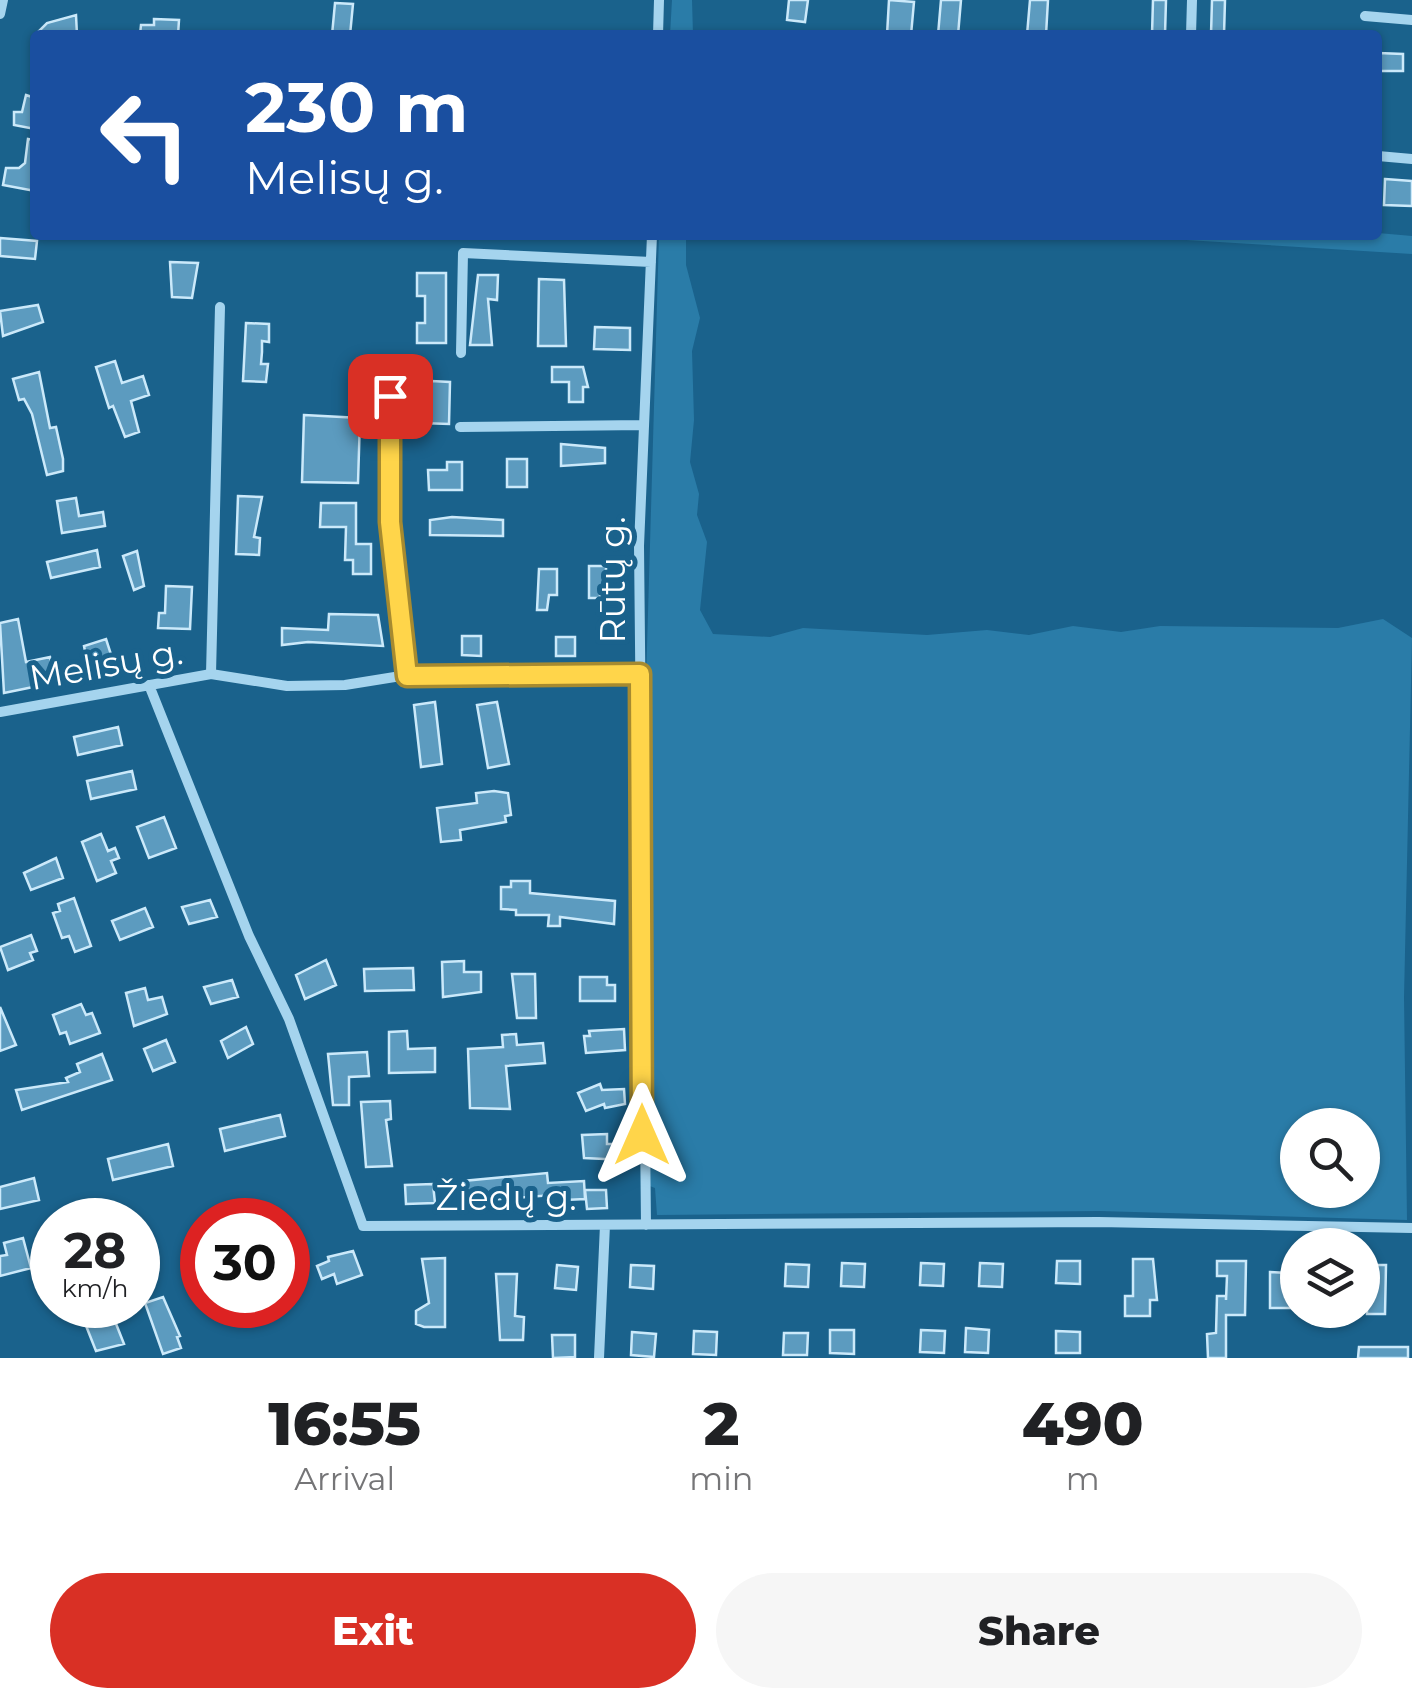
<!DOCTYPE html>
<meta charset="utf-8">
<style>
body{margin:0;font-family:Montserrat,sans-serif;background:#f6f6f6;color:#202124;height:100vh;display:flex;flex-direction:column;font-size:38px;white-space:nowrap}
*{box-sizing:border-box;margin:0}
p{font-size:32px;color:#757577}
.icon{flex:none;width:55px;height:55px;fill:none;stroke:currentColor;stroke-width:2;stroke-linecap:round;stroke-linejoin:round}
.map{position:relative;height:1358px;overflow:hidden}
.side{display:flex;flex-direction:column;background:#fff;flex:1}
.side>*{flex:none}
.hud{position:absolute;left:30px;top:30px;width:1352px;height:210px;border-radius:10px;box-shadow:0 2px 8px #0004;background:#1a4fa0;color:#fff;overflow:hidden}
.fabs{position:absolute;left:1280px;top:1108px;display:grid;gap:20px}
.fabs a{display:grid;place-items:center;width:100px;height:100px;border-radius:50%;background:#fff;box-shadow:0 2px 8px #0004;font-size:50px}
.speed{position:absolute;left:30px;top:1198px;display:flex;gap:20px;font-size:50px;font-weight:700;text-align:center}
.speed>*{display:grid;place-content:center;width:130px;height:130px;border-radius:50%;background:#fff;box-shadow:0 2px 8px #0004;line-height:1}
.speed small{font-size:25px;font-weight:400}
.speed .limit{border:15px solid #d22;background:#fff;color:#111}
.pin{position:absolute;display:grid;place-items:center;width:85px;height:85px;color:#fff;margin:-42px;border-radius:20px;box-shadow:0 5px 15px #0006}
.me{position:absolute;width:110px;margin:-55px;rotate:0deg;stroke-linejoin:round;filter:drop-shadow(0 0 8px #0008)}
.turn{display:flex;align-items:center;gap:35px;height:210px;padding:0 50px;font-size:45px}
.turn .icon{width:130px;height:130px;stroke-width:2.5}
.turn b{display:block;font-size:70px;line-height:85px}
.eta{display:flex;justify-content:space-evenly;align-items:center;height:170px;text-align:center}
.eta b{font-size:60px;font-weight:800;line-height:70px}
.primary-button{display:flex;gap:20px;margin-top:auto;padding:20px 50px}
.primary-button a{flex:1;height:115px;border-radius:60px;background:#d93025;color:#fff;font-size:40px;font-weight:800;line-height:115px;text-align:center}
.primary-button a+a{background:#f6f6f6;color:#202124}
.map>svg:first-child{display:block}
</style>
<div class="map">
<svg width="1412" height="1358" viewBox="0 0 1412 1358">
<rect width="100%" height="100%" fill="#1a628c"/>
<path fill="#2a7ca8" fill-rule="evenodd" d="M672,0H692L693,35H670Z
M1378,233L1412,236V254L1105,235Z
M659,235H686V265L700,318L692,351L694,420L690,462L699,494L697,515L707,542L700,610L713,634L770,637L803,628L927,635L987,630L1029,635L1073,626L1121,632L1160,626L1338,628L1383,619L1412,638L1404,997L1407,1220L1100,1211L657,1215L655,1188L647,1185L650,1111L646,1095L652,1031L646,682ZM1298,1125H1362V1190H1298Z"/>
<path fill="#5c9bbf" stroke="#cbe9fa" stroke-width="2.5" d="M789,0H808L805,22L787,20Z
M889,0L914,2L911,35H887Z
M941,0H961L958,35H938Z
M1030,0H1048L1046,35H1027Z
M1153,0H1166L1165,35H1152Z
M1212,0H1225L1224,35H1211Z
M335,3L353,4L350,35H332Z
M76,15L77,35H35L47,23Z
M154,19L179,20L178,35H140L141,25H154Z
M1378,53L1403,54V71H1378Z
M26,95L35,98V129L14,125V112H22Z
M28,139L35,140V191L3,185L6,168H19L25,163Z
M1385,179L1412,181V206L1384,205Z
M0,238L37,241L35,259L0,256Z
M170,262L198,263L192,298L172,297Z
M417,273H446V343H417V323H425V296H417Z
M478,275H498L497,300L488,299L492,345H470Z
M539,279L564,280L566,346H538Z
M38,305L43,322L3,336L0,311Z
M246,323L269,324V342L262,341V352L261,364H268L266,382L243,381Z
M595,327L630,328V350L594,349Z
M115,361L122,383L143,376L149,395L131,401L139,432L125,437L113,406L109,408L96,367Z
M552,367H583L588,387H583V402H569V382H552Z
M39,372L50,428L56,427L63,459V471L47,475L32,414L24,399L19,400L13,379Z
M431,381L450,382L449,424L421,423V400H431Z
M304,415L360,418L358,483L302,482Z
M561,444L605,448V463L561,466Z
M507,459H527V487H507Z
M447,462H462V490H429L428,470H447Z
M238,496L262,497L254,537L260,538L259,555L236,554Z
M76,498L79,516L103,512L105,526L62,533L57,501Z
M321,503H356V544H371V574H353V560H345L346,527H320Z
M452,517L503,520V536L430,535V520Z
M97,550L100,567L51,578L47,562Z
M137,551L144,586L134,590L123,556Z
M589,566H606V592H600V598H589Z
M539,569H557V595H549L547,610H537Z
M166,586L192,587L190,629L158,628L159,613H165Z
M329,614L378,615L383,646L308,642L282,645V628L328,630Z
M18,619L26,662L50,657L53,674L52,680L38,686L4,693L0,623Z
M462,636H481V656L462,655Z
M556,637H575V656H556Z
M106,639L116,670L97,676L94,664L88,666L84,646Z
M435,702L442,764L421,767L414,705Z
M497,702L509,764L488,768L477,705Z
M118,727L122,745L78,755L74,737Z
M132,771L136,789L91,799L87,781Z
M494,791L508,793L511,815L505,816L506,822L460,830L461,840L441,842L437,808L477,803L476,793Z
M164,817L176,848L149,858L137,827Z
M101,834L108,851L115,848L119,858L111,861L116,873L97,881L82,842Z
M56,858L63,878L31,890L24,873Z
M511,881H530V893L615,901L614,924L560,917V926H548L549,915H516V910L501,909V887H511Z
M74,898L91,946L75,952L69,936L62,938L53,913L60,911L58,904Z
M210,900L217,917L189,924L182,907Z
M145,908L153,927L120,940L112,921Z
M31,935L37,951L30,953L33,960L8,970L0,947Z
M326,960L336,985L305,999L296,975Z
M464,961V972H481V992L443,997L442,962Z
M413,968L414,990L365,991L364,969Z
M512,974H535L536,1018H517Z
M580,977H607V985H615V1001H580Z
M232,980L238,997L211,1004L204,987Z
M145,988L148,1000L162,997L167,1014L134,1026L126,993Z
M81,1004L86,1015L92,1013L100,1033L70,1044L66,1032L60,1034L53,1015Z
M0,1007L16,1045L0,1051Z
M246,1027L253,1044L228,1058L221,1041Z
M624,1029L625,1050L586,1053L584,1036H590L589,1031Z
M407,1031L408,1049L435,1048V1072L389,1073V1032Z
M516,1034L517,1045L543,1043L545,1063L506,1066L510,1109L470,1108L468,1049L503,1047L502,1035Z
M166,1040L175,1062L153,1071L144,1049Z
M367,1052L369,1076L349,1077V1105H333L328,1054Z
M102,1054L112,1080L22,1110L16,1090L68,1082L66,1078L80,1072L77,1064Z
M600,1084L602,1090L624,1089L625,1104L605,1108L604,1104L586,1111L578,1093Z
M390,1101L391,1119L386,1120L392,1166L366,1167L361,1102Z
M280,1115L285,1136L225,1151L220,1129Z
M607,1134V1144H625V1160L584,1158L582,1135Z
M168,1144L173,1166L113,1180L108,1159Z
M547,1173L548,1183L584,1181L585,1199L565,1200V1194L464,1202L463,1181Z
M34,1178L39,1200L0,1209V1187Z
M433,1184L435,1203L406,1204L405,1185Z
M585,1190H606L607,1208L587,1209Z
M23,1238L31,1268L0,1276V1256L7,1255L4,1243Z
M353,1251L362,1275L337,1284L334,1274L322,1279L317,1266L329,1261L328,1257Z
M445,1258V1327H424L416,1324V1311L429,1303L422,1259Z
M1133,1259H1153L1157,1300H1150V1316H1125V1296H1133Z
M1057,1261H1080V1284L1056,1283Z
M1217,1261H1246L1245,1315H1226V1358H1208L1207,1334L1216,1333L1217,1296H1226V1300L1227,1276H1217Z
M842,1263L865,1264L864,1287L841,1286Z
M921,1263L944,1264L943,1286L920,1285Z
M980,1263L1003,1264L1002,1287L979,1286Z
M786,1264L809,1265L808,1287L785,1286Z
M557,1265L578,1267L576,1290L555,1288Z
M631,1265L654,1266L653,1289L630,1287Z
M1368,1265H1386L1385,1314H1367V1305H1362V1273H1368Z
M1270,1272L1287,1273V1279H1298V1308H1270Z
M496,1274H517L515,1316L524,1317L523,1340H500Z
M163,1297L180,1336L177,1337L181,1348L163,1354L145,1303Z
M219,1305H263V1307L224,1320Z
M109,1306L124,1344L96,1351L81,1313Z
M966,1328L989,1330L988,1353L965,1352Z
M830,1330H854V1354L830,1353Z
M921,1330L945,1331L944,1353L920,1352Z
M694,1331L717,1332L716,1355L693,1354Z
M1056,1331L1080,1332V1353H1056Z
M632,1332L656,1334L654,1357L631,1355Z
M784,1333H808L807,1355H783Z
M552,1335H575V1357L553,1358Z
M1359,1347H1408V1358H1358Z"/>
<g fill="none" stroke-linecap="round" stroke-linejoin="round">
<path stroke="#a5d4ee" stroke-width="10" d="M0,14L3,0
M1365,16L1412,20
M658,35L659,0
M1191,35L1192,0
M1378,156L1412,159
M461,353L463,253L651,262
M390,396L391,523L407,675
M460,427L644,425
M211,674L220,307
M149,685L249,936L289,1019L363,1226L1098,1222L1412,1228
M0,712L211,674L287,686L345,685L407,675L640,674
M646,1225L639,546L652,235
M599,1358L605,1225"/>
</g>
<g fill="none" stroke-linecap="round" stroke-linejoin="round">
<g stroke="#a68a30" stroke-width="25">
<path id="route" d="M390,396V522L407,676L640,674L642,1135"/>
</g>
<use href="#route" stroke="#ffd54a" stroke-width="18"/>
</g>
<g text-anchor="middle" stroke-width="10" stroke-linejoin="round" paint-order="stroke">
<g font-size="35" fill="#fff" stroke="#1a628c">
<text transform="translate(613 580) rotate(-90)" y="12">Rūtų g.</text>
<text transform="translate(106 665) rotate(-10)" y="12">Melisų g.</text>
<text x="506" y="1210">Žiedų g.</text>
</g>
</g>
</svg>
<div class="fabs">
<a><svg class="icon" aria-label="search" viewBox="0 0 24 24"><circle cx="10" cy="10" r="6"/><path d="M15 15l6 6"/></svg></a>
<a><svg class="icon" aria-label="layers" viewBox="0 0 24 24"><path d="M12 4l9 5-9 5-9-5zM3 14l9 5 9-5"/></svg></a>
</div>
<div class="speed"><div>28<small>km/h</small></div><div class="limit">30</div></div>
<div class="pin" style="left:390px;top:396px;background:#d93025"><svg class="icon" aria-label="arrive" viewBox="0 0 24 24"><path d="M6 21V4h12l-3 4 3 4H6"/></svg></div>
<svg class="me" style="left:642px;top:1135px" viewBox="-20 -20 40 40"><path d="M0-17L14 15 0 8-14 15z" fill="#ffd54a" stroke="#fff" stroke-width="4"/></svg>
<div class="hud">
<div class="turn"><svg class="icon" aria-label="left" viewBox="0 0 24 24"><path d="M17 20v-9H6M10 6l-5 5 5 5"/></svg><div><b>230 m</b>Melisų g.</div></div>
</div>
</div>
<section class="side">
<div class="eta">
<div><b>16:55</b><p>Arrival</p></div>
<div><b>2</b><p>min</p></div>
<div><b>490</b><p>m</p></div>
</div>
<div class="primary-button"><a>Exit</a><a>Share</a></div>
</section>
